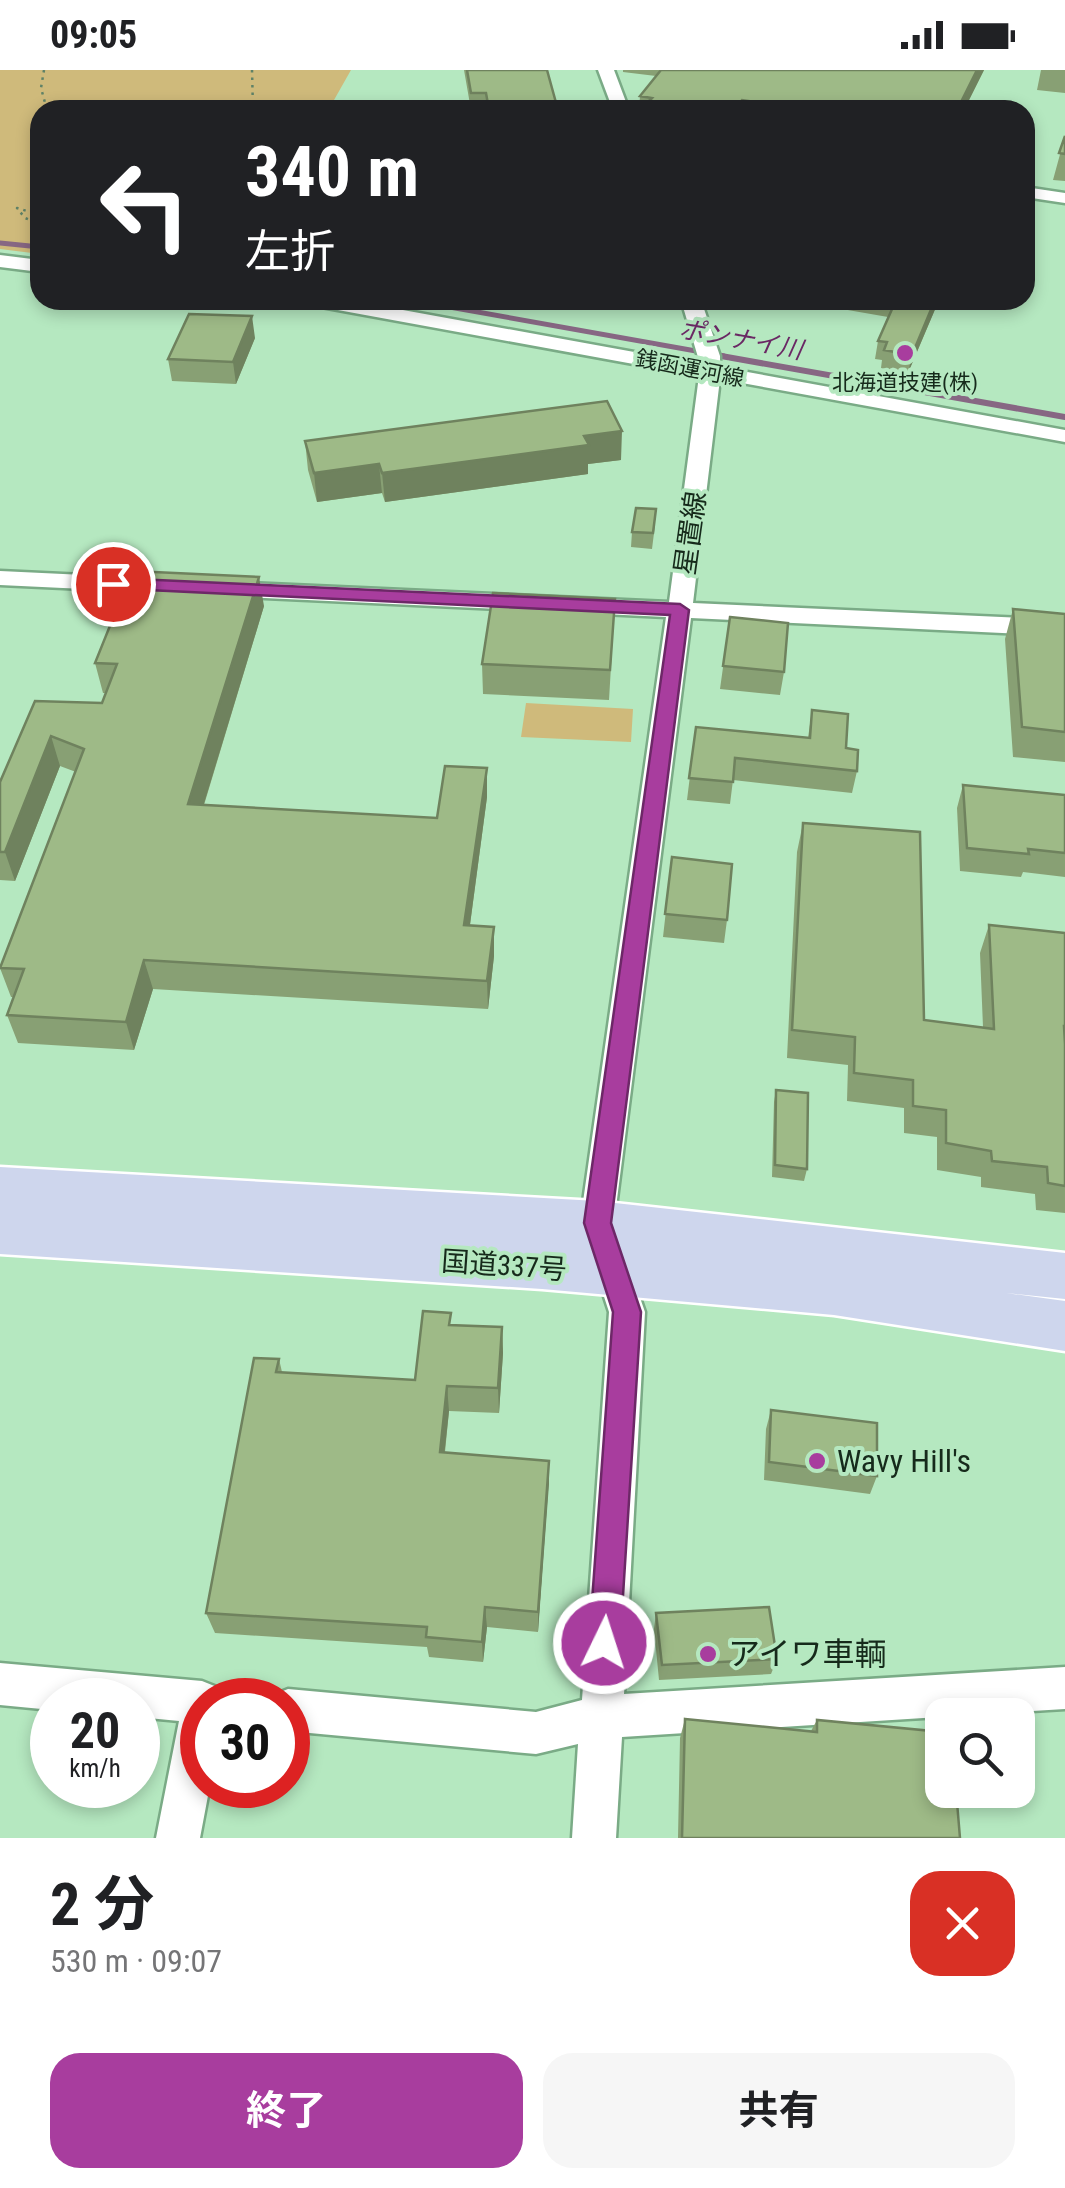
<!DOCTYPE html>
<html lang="ja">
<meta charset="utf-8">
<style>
body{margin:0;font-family:"Roboto Condensed","Noto Sans JP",sans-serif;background:#f6f6f6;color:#202124;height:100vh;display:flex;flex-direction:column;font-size:38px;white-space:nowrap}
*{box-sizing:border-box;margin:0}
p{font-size:32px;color:#757577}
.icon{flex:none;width:55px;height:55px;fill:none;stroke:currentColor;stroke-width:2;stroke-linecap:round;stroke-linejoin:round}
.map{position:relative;height:1768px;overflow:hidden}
.side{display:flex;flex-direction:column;background:#fff;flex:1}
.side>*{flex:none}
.banner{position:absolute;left:30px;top:30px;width:1005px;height:210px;border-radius:30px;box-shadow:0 5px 15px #0003;background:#202124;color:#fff;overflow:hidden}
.buttons{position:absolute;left:925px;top:1628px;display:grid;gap:20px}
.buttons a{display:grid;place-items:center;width:110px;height:110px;border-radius:20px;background:#fff;box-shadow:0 5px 15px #0003;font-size:50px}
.speed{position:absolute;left:30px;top:1608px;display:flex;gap:20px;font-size:50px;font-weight:700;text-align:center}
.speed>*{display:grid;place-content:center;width:130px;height:130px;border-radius:50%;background:#fff;box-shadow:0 5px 15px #0003;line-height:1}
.speed small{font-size:25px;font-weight:400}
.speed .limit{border:15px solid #d22;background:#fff;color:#111}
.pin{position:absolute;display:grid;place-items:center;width:85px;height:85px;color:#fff;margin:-42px;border:5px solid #fff;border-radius:50%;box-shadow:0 2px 10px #0007}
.me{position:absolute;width:110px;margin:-55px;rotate:4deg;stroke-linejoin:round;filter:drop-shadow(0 0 8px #0008)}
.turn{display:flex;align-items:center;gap:35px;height:210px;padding:0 50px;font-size:45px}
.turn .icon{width:130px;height:130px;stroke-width:2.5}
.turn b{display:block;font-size:70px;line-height:85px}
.round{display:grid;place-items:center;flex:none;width:105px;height:105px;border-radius:30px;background:#f6f6f6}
.head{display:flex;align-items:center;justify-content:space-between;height:170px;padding:0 50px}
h1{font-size:60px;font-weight:700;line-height:75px}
.primary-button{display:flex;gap:20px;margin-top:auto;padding:20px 50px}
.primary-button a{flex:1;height:115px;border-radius:30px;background:#a83d9e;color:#fff;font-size:40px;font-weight:700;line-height:115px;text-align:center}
.primary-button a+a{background:#f6f6f6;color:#202124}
.status{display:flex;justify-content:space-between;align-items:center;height:70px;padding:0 50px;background:#fff;direction:ltr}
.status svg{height:28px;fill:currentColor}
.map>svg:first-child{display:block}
</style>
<div class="status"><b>09:05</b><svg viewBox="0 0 49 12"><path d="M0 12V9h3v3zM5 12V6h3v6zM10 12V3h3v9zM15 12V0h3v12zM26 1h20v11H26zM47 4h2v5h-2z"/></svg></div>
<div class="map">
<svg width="1065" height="1768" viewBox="0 0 1065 1768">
<rect width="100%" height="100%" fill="#b5e8c0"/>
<path fill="#cfba7b" d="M0,0H351L334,30L336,40H40V184L0,179Z
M526,633L633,639L631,672L521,667Z"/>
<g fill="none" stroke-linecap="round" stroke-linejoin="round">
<path stroke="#876783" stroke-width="5" d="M0,173L40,177
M410,230L724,286"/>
<path stroke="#876783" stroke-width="6" d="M710,284L1065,347"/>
<g stroke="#7aab86" stroke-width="5">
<path id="minor" d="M598,0H614L629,40H613Z
M1025,117L1065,123V133L1025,127Z
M0,185L40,190V202L0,197Z
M306,230H348L700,294L681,230H701L720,286V297L1065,360V372L720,309L693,533L1065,550V566L691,548L614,1153L645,1242L624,1624L1065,1597V1639L622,1667L616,1768H572L578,1674L536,1684L288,1661V1630H271L273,1625L288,1619L536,1642L582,1630L609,1242L580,1153L666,547L224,526L212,519L224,512L669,532L699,306L316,236Z
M0,501L168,509L180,516L168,523L0,515Z
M0,1593L202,1611L217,1617L222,1630H202V1715H210L200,1768H156L179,1651L138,1647V1630H52V1640L0,1635Z"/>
</g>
<g stroke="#fff" stroke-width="5">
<path id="highway" d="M0,1097L597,1131L1065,1183V1229L1006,1223L1065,1231V1281L834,1245L542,1219L0,1184Z"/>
</g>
<path stroke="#5f8267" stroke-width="2.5" stroke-dasharray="2.5 5" stroke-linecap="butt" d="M44,0L41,18L47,40
M252,0L253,40
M40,145L17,138L25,148L40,154"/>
<use href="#minor" fill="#fff" fill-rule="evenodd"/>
<use href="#highway" fill="#ced6ed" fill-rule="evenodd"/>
</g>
<path fill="#88a074" d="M464,0H547L558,40H471Z
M623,0H984L964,40H639L640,26L656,6L623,2Z
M1041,0H1065V23L1037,20Z
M1065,66V111L1053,110Z
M843,230H939L908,303L881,298L882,290L875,289L878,271L888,247L842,239Z
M255,268L236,314L172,311L168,289Z
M305,371L621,390L588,394V404L385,432L382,423L317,432L308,400Z
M655,455L652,479L631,477L632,462Z
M615,529L609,630L483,624L482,594Z
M264,536L204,735L437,748L487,698V727L470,855L494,886L488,939L153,919L134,980L18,973L7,945L14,927H11L0,898L76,702L60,696L15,811L0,810V712L35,631L102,633L106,623H103L95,593Z
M1013,539L1065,544V692L1013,687L1005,569Z
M730,547L784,602L780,625L720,619Z
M812,640L846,678L857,701L852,723L733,710L730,734L687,730L696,657L808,668Z
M963,715L1065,725V807L1023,802L1021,807L960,801L957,738Z
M803,753L924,950L983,957L980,883L989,855L1065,863V1143L1036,1140L1035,1124L981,1117V1107L937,1100V1067L904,1063V1038L847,1031L848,995L787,988L797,782Z
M672,787L727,850L724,873L663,867Z
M776,1020L807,1099L804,1111L772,1107L774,1032Z
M452,1255L502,1257L503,1283L499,1343L449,1341L445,1382L549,1391L538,1562L487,1557L483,1592L429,1587L427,1577L215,1563L206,1543L279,1289L282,1302L415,1310Z
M771,1340L877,1406L870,1424L764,1410L766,1359Z
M656,1543L777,1589L771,1604L659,1610L654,1559Z
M685,1649L811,1661L817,1650L960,1768H678L680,1668Z"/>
<path fill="#6f825e" d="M977,0H984L964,40H957Z
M935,230H939L908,303L912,285Z
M252,246L255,268L236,314L233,292Z
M622,361L621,390L588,394V404L385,432L382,403L584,366Z
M379,394L382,423L317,432L314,403Z
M259,507L264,536L195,763L188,734Z
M51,666L60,696L15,811L5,782Z
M487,698V727L466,884L464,855Z
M494,857V886L488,939L487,911Z
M144,890L153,919L134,980L126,952Z
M502,1257L503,1283L499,1343L498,1318Z
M447,1316L449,1341L442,1405L440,1382Z
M549,1391V1414L538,1562V1542Z
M485,1537L487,1557L483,1592L482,1572Z"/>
<path fill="#9eba87" stroke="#6f825e" stroke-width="2.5" d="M467,0H547L558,40H489L486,23H471Z
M661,0H977L957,40H795L796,38L742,30L735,40H686L646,34L652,28L640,26Z
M1065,66V84L1059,83Z
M896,230H935L912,285L884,280L887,272L878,271Z
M189,244L252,246L233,292L168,289Z
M607,331L622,361L584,366L589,375L382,403L379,394L314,403L305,371Z
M636,438L656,439L653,463L632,462Z
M132,501L259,507L188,734L437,748L445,696L487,698L464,855L494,857L487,911L144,890L126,952L7,945L24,899L0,898L84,679L51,666L5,782H0V712L35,631L102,633L117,594L95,593Z
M493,523L615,529L610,600L482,594Z
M1013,539L1065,544V662L1022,657Z
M730,547L788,553L784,602L723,596Z
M812,640L848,644L846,678L858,680L857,701L735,688L733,712L689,708L696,657L810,668Z
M963,715L1065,725V783L1028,779L1029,784L967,778Z
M803,753L920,762L924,950L994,959L989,855L1065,863V956H1064L1065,974V1116L1048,1113L1047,1097L992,1091L991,1081L946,1073V1040L913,1036V1010L854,1003L855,967L792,960Z
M672,787L732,794L727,850L665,844Z
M776,1020L808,1023L807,1099L775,1095Z
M423,1241L451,1243L449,1255L502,1257L498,1318L447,1316L440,1382L549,1391L538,1542L485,1537L482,1572L426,1567L427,1557L206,1543L254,1288L279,1289L276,1302L415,1310Z
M771,1340L877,1353V1406L769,1392Z
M769,1537L777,1589L662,1595L656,1543Z
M685,1649L817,1662V1650L942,1662V1720H956L960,1768H682Z"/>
<path fill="#a83d9e" stroke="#6d2867" stroke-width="2.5" d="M113,508L680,534L689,540L611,1153L641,1242L620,1573L616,1584L604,1589L593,1584L589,1573L613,1242L584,1153L670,545L107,518L104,514Z"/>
<g fill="#a83d9e" stroke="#b5e8c0" stroke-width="4">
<circle cx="905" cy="283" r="10"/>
<circle cx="817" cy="1391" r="10"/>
<circle cx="708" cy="1584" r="10"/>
</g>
<g text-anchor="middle" stroke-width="8" stroke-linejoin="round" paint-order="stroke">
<g font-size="22" fill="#162a1b" stroke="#b5e8c0">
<text transform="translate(690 298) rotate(11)" y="8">銭函運河線</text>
</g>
<g font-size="22" fill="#162a1b" stroke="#b5e8c0">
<text x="905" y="320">北海道技建(株)</text>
</g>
<g font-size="25" font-style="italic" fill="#6a2864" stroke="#b5e8c0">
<text transform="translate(741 269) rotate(10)" y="9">ポンナイ川</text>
</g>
<g font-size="28" fill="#162a1b" stroke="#b5e8c0">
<text transform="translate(690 463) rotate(-82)" y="10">星置線</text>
<text transform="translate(504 1195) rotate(4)" y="10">国道337号</text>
</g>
<g font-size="32" fill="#162a1b" stroke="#b5e8c0" text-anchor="start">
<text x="837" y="1402">Wavy Hill's</text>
<text x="728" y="1595">アイワ車輌</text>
</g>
</g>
</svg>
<div class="buttons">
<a><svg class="icon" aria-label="search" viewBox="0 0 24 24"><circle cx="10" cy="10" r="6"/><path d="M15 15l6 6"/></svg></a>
</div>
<div class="speed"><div>20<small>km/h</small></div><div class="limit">30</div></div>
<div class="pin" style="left:113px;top:514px;background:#d93025"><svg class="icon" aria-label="arrive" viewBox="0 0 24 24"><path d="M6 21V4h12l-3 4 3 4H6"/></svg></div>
<svg class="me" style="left:604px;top:1573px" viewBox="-20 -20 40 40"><circle r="17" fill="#a83d9e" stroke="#fff" stroke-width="3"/><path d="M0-11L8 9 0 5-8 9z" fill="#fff"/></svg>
<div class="banner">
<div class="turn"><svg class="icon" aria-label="left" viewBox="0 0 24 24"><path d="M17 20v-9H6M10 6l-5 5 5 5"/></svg><div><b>340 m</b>左折</div></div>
</div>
</div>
<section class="side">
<div class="head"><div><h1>2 分</h1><p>530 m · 09:07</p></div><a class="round" style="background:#d93025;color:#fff"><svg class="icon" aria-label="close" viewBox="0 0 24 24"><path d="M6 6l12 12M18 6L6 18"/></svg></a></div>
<div class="primary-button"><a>終了</a><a>共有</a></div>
</section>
